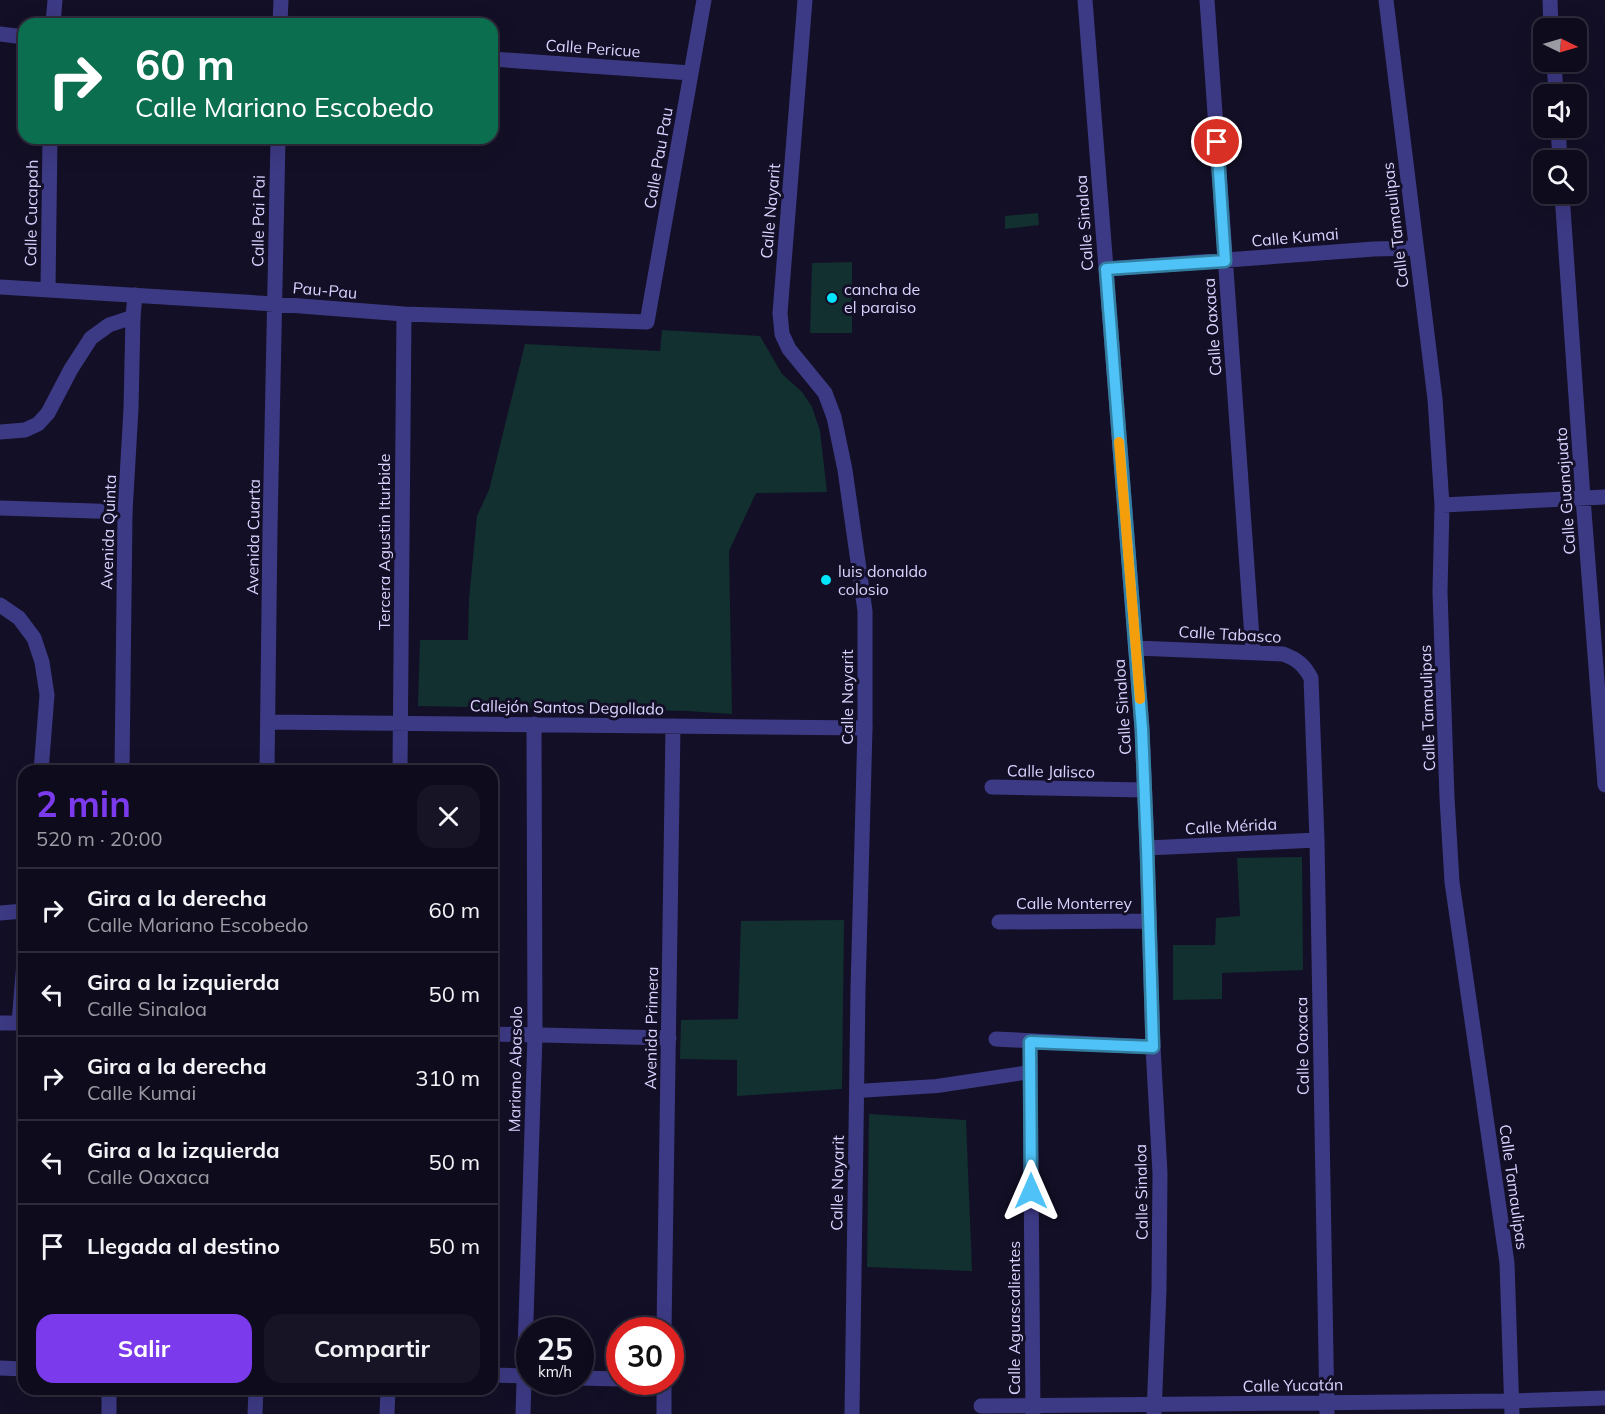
<!DOCTYPE html>
<html lang="es">
<meta charset="utf-8">
<style>
body{margin:0;font-family:Mulish,sans-serif;background:#171425;color:#f1f3f6;height:100vh;display:flex;flex-direction:column;font-size:22px;white-space:nowrap}
*{box-sizing:border-box;margin:0}
p{font-size:20px;color:#9b9ba3}
.icon{flex:none;width:33px;height:33px;fill:none;stroke:currentColor;stroke-width:2;stroke-linecap:round;stroke-linejoin:round}
.map{position:relative;flex:1;overflow:hidden}
.details{position:absolute;left:18px;top:765px;width:480px;height:630px;display:flex;flex-direction:column;background:#0e0b1c;border-radius:18px;box-shadow:0 6px 24px #0002,0 0 0 2px #2e2b3b}
.details>*{flex:none}
.banner{position:absolute;left:18px;top:18px;width:480px;height:126px;border-radius:18px;box-shadow:0 6px 24px #0002,0 0 0 2px #2e2b3b;background:#0b6e4f;color:#fff;overflow:hidden}
.needle{width:39px;rotate:95deg}
.fabs{position:absolute;left:1533px;top:18px;display:grid;gap:12px}
.fabs a{display:grid;place-items:center;width:54px;height:54px;border-radius:12px;background:#0e0b1c;box-shadow:0 6px 24px #0002,0 0 0 2px #2e2b3b;font-size:30px}
.speed{position:absolute;left:516px;top:1317px;display:flex;gap:12px;font-size:30px;font-weight:700;text-align:center}
.speed>*{display:grid;place-content:center;width:78px;height:78px;border-radius:50%;background:#0e0b1c;box-shadow:0 6px 24px #0002,0 0 0 2px #2e2b3b;line-height:1}
.speed small{font-size:15px;font-weight:400}
.speed .limit{border:9px solid #d22;background:#fff;color:#111}
.pin{position:absolute;display:grid;place-items:center;width:51px;height:51px;color:#fff;margin:-26px;border:3px solid #fff;border-radius:50%;box-shadow:0 2px 6px #0007}
.me{position:absolute;width:66px;margin:-33px;rotate:0deg;stroke-linejoin:round;filter:drop-shadow(0 0 4px #0008)}
.turn{display:flex;align-items:center;gap:21px;height:126px;padding:0 18px;font-size:27px}
.turn .icon{width:78px;height:78px;stroke-width:2.5}
.turn b{display:block;font-size:42px;line-height:51px}
.round{display:grid;place-items:center;flex:none;width:63px;height:63px;border-radius:18px;background:#171425}
.overview{display:flex;align-items:center;justify-content:space-between;height:102px;padding:0 18px}
h1{font-size:36px;font-weight:700;line-height:45px;color:#7c3aed}
.cta{display:flex;gap:12px;margin-top:auto;padding:12px 18px}
.cta a{flex:1;height:69px;border-radius:18px;background:#7c3aed;color:#fff;font-size:24px;font-weight:700;line-height:69px;text-align:center}
.cta a+a{background:#171425;color:#f1f3f6}
ul{padding:0;list-style:none}
li{display:flex;align-items:center;gap:18px;height:84px;padding:0 18px;border-top:2px solid #2e2b3b}
li div{flex:1}
li b{display:block;font-size:22px}
li em{font-style:normal}
.map>svg:first-child{display:block}
</style>
<div class="map">
<svg width="1605" height="1414" viewBox="0 0 1605 1414">
<rect width="100%" height="100%" fill="#130f26"/>
<path fill="#12302f" d="M1038,213L1039,225L1005,229V216Z
M852,262V333H810L812,263Z
M662,330L760,336L782,374L802,392L812,407L820,431L827,492L756,493L729,551L732,714L686,711L418,706L420,640H468L469,599L477,516L489,490L525,344L660,351Z
M1302,857L1303,970L1222,973V999L1173,1000V945H1215L1216,918L1240,916L1237,858Z
M844,920L842,1089L737,1096V1060L680,1059L681,1020L738,1019L741,921Z
M869,1114L966,1120L972,1271L867,1267Z"/>
<g fill="none" stroke-linecap="round" stroke-linejoin="round">
<path stroke="#3d3a85" stroke-width="14" d="M857,1091L937,1086L1030,1072"/>
<path stroke="#3d3a85" stroke-width="15" d="M1085,0L1142,729L1147,848L1153,1047L1160,1173L1159,1290L1154,1414
M1207,0L1253,652
M1386,0L1435,399L1442,505L1440,592L1447,798L1452,882L1507,1263L1512,1414
M1550,0L1551,28
M53,24L55,0
M280,24L281,0
M0,34L24,37
M492,59L691,73
M1554,62L1556,94
M1558,128L1560,160
M1562,194L1583,498L1605,785
M1106,269L1374,249L1416,248
M0,287L275,304L404,314L647,322L704,0
M48,289L50,138
M0,432L25,430L38,424L48,413L71,369L91,338L109,325L133,317
M1442,505L1605,497
M0,508L125,512
M0,605L19,618L34,638L42,662L47,695L41,771
M1136,648L1283,654C1297,659 1304,665 1311,678L1317,840L1327,1414
M269,722L865,728
M267,771L270,529L278,138
M400,771L404,314
M992,787L1144,790
M1147,848L1317,840
M0,913L24,911
M999,922L1148,921
M19,1023L24,962
M996,1039L1153,1047
M1030,1042L1033,1414
M664,1330L673,726
M0,1368L24,1369
M492,1375L530,1376
M580,1378L620,1379
M981,1406L1511,1401L1605,1398
M255,1414L256,1389
M387,1414L388,1389
M523,1414L535,1035L534,724
M664,1414V1382"/>
<path stroke="#3d3a85" stroke-width="15" d="M805,0L780,313L782,334L789,349L825,393L834,417L845,470L865,611V728L858,990L852,1414
M122,771L125,512L131,409L133,317L135,295
M0,1023H24
M492,1034L669,1038
M109,1414V1389"/>
</g>
<g fill="none" stroke-linecap="round" stroke-linejoin="round">
<g stroke="#337fa1" stroke-width="15">
<path id="route" d="M1031,1191L1030,1042L1153,1047L1147,848L1142,729L1106,269L1225,261L1217,142"/>
</g>
<use href="#route" stroke="#4fc3f7" stroke-width="10"/>
<path stroke="#f59e0b" stroke-width="10" d="M1119,442L1140,699"/>
</g>
<g fill="#00e5ff" stroke="#130f26" stroke-width="2">
<circle cx="832" cy="298" r="6"/>
<circle cx="826" cy="580" r="6"/>
</g>
<g text-anchor="middle" stroke-width="6" stroke-linejoin="round" paint-order="stroke">
<g font-size="16" fill="#d9d4ff" stroke="#130f26">
<text transform="translate(593 48) rotate(4)" y="6">Calle Pericue</text>
<text transform="translate(658 158) rotate(-80)" y="6">Calle Pau Pau</text>
<text transform="translate(770 211) rotate(-85)" y="6">Calle Nayarit</text>
<text transform="translate(31 213) rotate(-89)" y="6">Calle Cucapah</text>
<text transform="translate(258 221) rotate(-89)" y="6">Calle Pai Pai</text>
<text transform="translate(1084 223) rotate(-94)" y="6">Calle Sinaloa</text>
<text transform="translate(1395 225) rotate(-97)" y="6">Calle Tamaulipas</text>
<text transform="translate(1295 237) rotate(-5)" y="6">Calle Kumai</text>
<text transform="translate(325 290) rotate(5)" y="6">Pau-Pau</text>
<text transform="translate(1212 327) rotate(-94)" y="6">Calle Oaxaca</text>
<text transform="translate(1565 491) rotate(-94)" y="6">Calle Guanajuato</text>
<text transform="translate(108 532) rotate(-88)" y="6">Avenida Quinta</text>
<text transform="translate(253 537) rotate(-89)" y="6">Avenida Cuarta</text>
<text transform="translate(384 542) rotate(-90)" y="6">Tercera Agustin Iturbide</text>
<text transform="translate(1230 634) rotate(3)" y="6">Calle Tabasco</text>
<text transform="translate(847 697) rotate(-90)" y="6">Calle Nayarit</text>
<text transform="translate(567 707) rotate(1)" y="6">Callejón Santos Degollado</text>
<text transform="translate(1122 707) rotate(-94)" y="6">Calle Sinaloa</text>
<text transform="translate(1427 708) rotate(-92)" y="6">Calle Tamaulipas</text>
<text transform="translate(1051 771) rotate(1)" y="6">Calle Jalisco</text>
<text transform="translate(1231 826) rotate(-3)" y="6">Calle Mérida</text>
<text x="1074" y="909">Calle Monterrey</text>
<text transform="translate(651 1028) rotate(-89)" y="6">Avenida Primera</text>
<text transform="translate(1302 1046) rotate(-91)" y="6">Calle Oaxaca</text>
<text transform="translate(515 1069) rotate(-89)" y="6">Mariano Abasolo</text>
<text transform="translate(837 1183) rotate(-89)" y="6">Calle Nayarit</text>
<text transform="translate(1514 1187) rotate(82)" y="6">Calle Tamaulipas</text>
<text transform="translate(1141 1192) rotate(-91)" y="6">Calle Sinaloa</text>
<text transform="translate(1014 1318) rotate(-90)" y="6">Calle Aguascalientes</text>
<text transform="translate(1293 1385) rotate(-1)" y="6">Calle Yucatán</text>
</g>
<g font-size="16" fill="#d9d4ff" stroke="#130f26" text-anchor="start">
<text x="844" y="295">cancha de<tspan x="844" dy="18">el paraiso</tspan></text>
<text x="838" y="577">luis donaldo<tspan x="838" dy="18">colosio</tspan></text>
</g>
</g>
</svg>
<div class="fabs">
<a><svg class="needle" viewBox="-14 -14 28 28"><path d="M0-13l5 13h-10z" fill="#e53935"/><path d="M0 13l5-13h-10z" fill="#9b9ba3"/></svg></a>
<a><svg class="icon" aria-label="sound" viewBox="0 0 24 24"><path d="M4 9h4l5-4v14l-5-4H4zM17 9q2 3 0 6"/></svg></a>
<a><svg class="icon" aria-label="search" viewBox="0 0 24 24"><circle cx="10" cy="10" r="6"/><path d="M15 15l6 6"/></svg></a>
</div>
<div class="speed"><div>25<small>km/h</small></div><div class="limit">30</div></div>
<div class="pin" style="left:1217px;top:142px;background:#d93025"><svg class="icon" aria-label="arrive" viewBox="0 0 24 24"><path d="M6 21V4h12l-3 4 3 4H6"/></svg></div>
<svg class="me" style="left:1031px;top:1191px" viewBox="-20 -20 40 40"><path d="M0-17L14 15 0 8-14 15z" fill="#4fc3f7" stroke="#fff" stroke-width="4"/></svg>
<div class="banner">
<div class="turn"><svg class="icon" aria-label="right" viewBox="0 0 24 24"><path d="M7 20v-9h11M14 6l5 5-5 5"/></svg><div><b>60 m</b>Calle Mariano Escobedo</div></div>
</div>
<section class="details">
<div class="overview"><div><h1>2 min</h1><p>520 m · 20:00</p></div><a class="round"><svg class="icon" aria-label="close" viewBox="0 0 24 24"><path d="M6 6l12 12M18 6L6 18"/></svg></a></div>
<ul>
<li><svg class="icon" aria-label="right" viewBox="0 0 24 24"><path d="M7 20v-9h11M14 6l5 5-5 5"/></svg><div><b>Gira a la derecha</b><p>Calle Mariano Escobedo</p></div><em>60 m</em></li>
<li><svg class="icon" aria-label="left" viewBox="0 0 24 24"><path d="M17 20v-9H6M10 6l-5 5 5 5"/></svg><div><b>Gira a la izquierda</b><p>Calle Sinaloa</p></div><em>50 m</em></li>
<li><svg class="icon" aria-label="right" viewBox="0 0 24 24"><path d="M7 20v-9h11M14 6l5 5-5 5"/></svg><div><b>Gira a la derecha</b><p>Calle Kumai</p></div><em>310 m</em></li>
<li><svg class="icon" aria-label="left" viewBox="0 0 24 24"><path d="M17 20v-9H6M10 6l-5 5 5 5"/></svg><div><b>Gira a la izquierda</b><p>Calle Oaxaca</p></div><em>50 m</em></li>
<li><svg class="icon" aria-label="arrive" viewBox="0 0 24 24"><path d="M6 21V4h12l-3 4 3 4H6"/></svg><div><b>Llegada al destino</b></div><em>50 m</em></li>
</ul>
<div class="cta"><a>Salir</a><a>Compartir</a></div>
</section>
</div>
